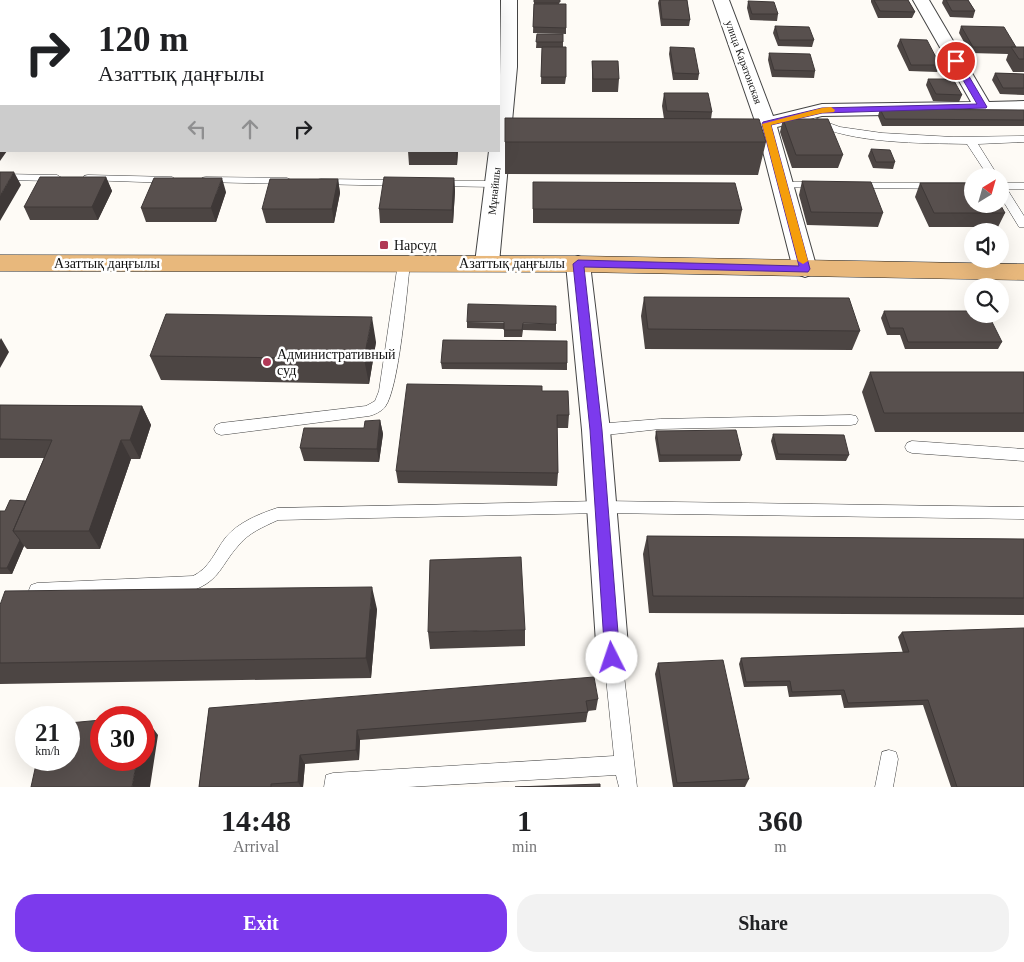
<!DOCTYPE html>
<meta charset="utf-8">
<style>
body{margin:0;font-family:Georgia,serif;background:#f2f2f2;color:#202124;height:100vh;display:flex;flex-direction:column;font-size:19px;white-space:nowrap}
*{box-sizing:border-box;margin:0}
p{font-size:16px;color:#757577}
.icon{flex:none;width:28px;height:28px;fill:none;stroke:currentColor;stroke-width:2;stroke-linecap:round;stroke-linejoin:round}
.map{position:relative;height:787px;overflow:hidden}
.sheet{display:flex;flex-direction:column;background:#fff;flex:1}
.sheet>*{flex:none}
.banner{position:absolute;left:0px;top:0px;width:500px;height:152px;box-shadow:0 5px 20px #0002;background:#fff;color:#202124;overflow:hidden}
.needle{width:32px;rotate:37deg}
.tools{position:absolute;left:964px;top:168px;display:grid;gap:10px}
.tools a{display:grid;place-items:center;width:45px;height:45px;border-radius:50%;background:#fff;box-shadow:0 5px 20px #0002;font-size:25px}
.speed{position:absolute;left:15px;top:706px;display:flex;gap:10px;font-size:25px;font-weight:700;text-align:center}
.speed>*{display:grid;place-content:center;width:65px;height:65px;border-radius:50%;background:#fff;box-shadow:0 5px 20px #0002;line-height:1}
.speed small{font-size:12px;font-weight:400}
.speed .limit{border:8px solid #d22;background:#fff;color:#111}
.pin{position:absolute;display:grid;place-items:center;width:42px;height:42px;color:#fff;margin:-21px;border:2px solid #fff;border-radius:50%;box-shadow:0 1px 5px #0007}
.me{position:absolute;width:55px;margin:-28px;rotate:356deg;stroke-linejoin:round;filter:drop-shadow(0 0 4px #0008)}
.turn{display:flex;align-items:center;gap:18px;height:105px;padding:0 15px;font-size:22px}
.turn .icon{width:65px;height:65px;stroke-width:2.5}
.turn b{display:block;font-size:35px;line-height:42px}
.lanes{display:flex;align-items:center;height:48px;padding:0 15px;background:#0003;justify-content:center;gap:25px;direction:ltr}
.lanes .off{opacity:.35}
.eta{display:flex;justify-content:space-evenly;align-items:center;height:85px;text-align:center}
.eta b{font-size:30px;font-weight:600;line-height:35px}
.primary-button{display:flex;gap:10px;margin-top:auto;padding:10px 15px}
.primary-button a{flex:1;height:58px;border-radius:20px;background:#7c3aed;color:#fff;font-size:20px;font-weight:600;line-height:58px;text-align:center}
.primary-button a+a{background:#f2f2f2;color:#202124}
.map>svg:first-child{display:block}
</style>
<div class="map">
<svg width="1024" height="787" viewBox="0 0 1024 787">
<rect width="100%" height="100%" fill="#fefbf6"/>
<g fill="none" stroke-linecap="round" stroke-linejoin="round">
<g stroke="#444" stroke-width="1">
<path id="lane" d="M815,118L840,127L882,133L953,137L1024,136V142L978,144L998,176H988L967,144C921,143 853,144 811,123L810,121Z
M0,174L57,175L62,178L57,181L0,180Z
M88,175L172,177L177,180L172,183L84,180L83,178L84,176Z
M206,177L287,178L293,181L287,184L202,182L201,180L202,178Z
M321,179L402,180L408,183L402,186L317,184L315,182L317,180Z
M436,181H495L501,184L495,187L432,186L430,184Z
M782,182H819L825,185L819,188L778,187L776,185L778,183Z
M853,183H972V189L849,188L847,186L849,184Z
M1000,183H1024V189H1007L1024,216V227H1019L1000,196Z
M404,259L410,263C407,290 399,389 385,407C382,411 374,415 369,416L221,435L216,433L214,429L216,425L221,423L366,406L375,401L379,391L398,263Z
M851,415L856,416L858,420L856,424L851,425L660,429L596,436L591,434L589,430L591,426L596,424L660,419Z
M912,441L1024,449V461L912,453L907,451L905,447L907,443Z
M602,501L1024,507V519L602,513L278,520C263,527 248,533 238,546C221,565 220,580 194,590L37,597L31,595L29,590L31,585L37,583L193,576C210,568 215,551 226,537C239,522 259,514 277,508Z
M613,650L619,652L622,658L637,787H619L616,775L408,787H324L326,775L333,773L614,756L604,658L607,652Z
M889,750L896,752L898,759L893,787H875L882,752Z"/>
</g>
<g stroke="#444" stroke-width="2">
<path id="street" d="M501,0H517V67L499,263L495,268L487,271L479,268L475,263L489,151H499Z
M713,0H729L773,116L822,104L971,102L913,0H929L989,102L1024,101V113L822,116L777,127L817,269L813,274L805,277L797,274L793,269L756,124Z
M578,256L586,259L590,264L610,430L629,658L625,669L613,673L601,669L597,658L582,430L566,264L570,259Z"/>
</g>
<g stroke="#222" stroke-width="1">
<path id="primary" d="M0,255L578,256L1024,264V280L578,272L0,271Z"/>
</g>
<use href="#lane" fill="#fff" fill-rule="evenodd"/>
<use href="#street" fill="#fff" fill-rule="evenodd"/>
<use href="#primary" fill="#e8b87c" fill-rule="evenodd"/>
</g>
<path fill="#4c4543" d="M534,0H560L559,4L566,28V34L533,33Z
M659,0H687L690,20L689,26H661L658,3Z
M871,0H908L915,12L912,18H878L871,2Z
M943,0H968L975,11L973,18L950,17L942,3Z
M748,1L778,14L777,21L750,20L747,8Z
M775,26L814,40L812,47L778,46L773,33Z
M961,26L1016,47H1024V72H1013L1006,60L1008,54L970,53L959,33Z
M537,34H563V47L566,77L565,84H541L542,48H536Z
M900,39L940,65L937,72L909,71L897,46Z
M670,47L699,74L698,80H673L669,54Z
M769,53L815,71L814,78L772,77L768,60Z
M592,61L619,79L618,92H592Z
M995,73L1024,74V95L1000,94L992,80Z
M928,79L962,95L959,102L933,101L926,85Z
M664,93L712,112L711,119L766,142L758,175L505,174V118L664,119L662,106Z
M880,109L1024,110V126H882L878,116Z
M783,119L843,155L838,168H792L780,132Z
M871,149L895,162L893,169L873,168L868,156Z
M408,151H458L457,165H409Z
M106,177L112,191L98,220H30L24,207Z
M454,178L455,191L453,223H380L379,209Z
M338,179L340,193L334,223H266L262,209Z
M802,181L883,213L878,227L807,225L799,195Z
M533,182L742,210L739,224L533,223Z
M920,183L1005,213L998,227H929L915,197Z
M226,192L216,222H146L141,208Z
M644,297L860,331L852,350L645,349L641,316Z
M884,311L1002,342L998,349H905L900,335H887L881,318Z
M467,322L556,324V331L523,330L522,337H504V329L467,328Z
M376,342L369,384L161,380L150,356Z
M441,363H567V370L442,369Z
M870,372H1024V432H875L862,392Z
M542,391L569,415L568,428H557L558,473L557,486L398,483L396,471Z
M0,405L142,406L151,425L140,459H131L100,549H27L24,546L12,574H0V511H5L26,501L44,458H0Z
M380,420L383,434L379,462L304,461L300,448L364,428Z
M656,431L742,455L740,461L659,462L655,438Z
M773,434L849,455L846,461L776,460L771,441Z
M647,536L1024,539V615L649,613L643,554Z
M0,605L377,609L371,678L0,684Z
M525,630V646L430,649L428,632Z
M902,632L1024,787H951L923,705L844,708L841,695L789,697L787,686L744,687L739,664L741,658L903,653L898,637Z
M658,663L749,779L745,787H673L655,674Z
M598,699L596,710L588,711L586,722L360,740L359,760L305,764L303,787H199L209,708Z"/>
<path fill="#3e3837" d="M1,137V151H7L0,161V138Z
M456,151H458L457,165Z
M14,172L21,185L0,221V196Z
M106,177L112,191L98,220L92,207Z
M222,178L226,192L216,222L211,208Z
M454,178L455,191L453,223L452,210Z
M338,179L340,193L334,223L332,209Z
M372,317L376,342L369,384L364,359Z
M1,338L9,352L0,368V340Z
M142,406L151,425L140,459L130,440Z
M380,420L383,434L379,462L377,449Z
M121,440L131,459L100,549L89,531Z
M20,540L24,546L12,574L7,568Z
M372,587L377,609L371,678L366,658Z
M144,716L158,735L150,787H132L137,760H144Z
M357,730L360,740L359,760L356,750Z
M300,755L305,764L303,787H301L298,782Z"/>
<path fill="#58504e" stroke="#3e3837" d="M176,0H211L210,1H175Z
M263,0H312V1H262Z
M349,0H402V1H348Z
M437,0H476L475,1H436Z
M534,0H560V2H534Z
M660,0H687L690,20L662,19Z
M874,0H908L915,12L880,11Z
M946,0H968L975,11H952Z
M748,1L774,2L778,14H752Z
M534,4H566V28L533,27Z
M775,26L809,27L814,40H779Z
M961,26L1004,27L1016,47H973Z
M537,34H563V42H536Z
M900,39L927,40L940,65H911Z
M542,47H566V77H541Z
M670,47L694,48L699,74L674,73Z
M1011,47H1024V59H1019Z
M769,53L810,54L815,71L774,70Z
M592,61H618L619,79H593Z
M995,73L1024,74V88H1003Z
M928,79H953L962,95L936,94Z
M664,93H708L712,112L667,111Z
M0,109H1V137L0,138Z
M880,109L1024,110V120L885,119Z
M505,118L759,119L766,142H505Z
M783,119H828L843,155H796Z
M871,149L890,150L895,162H876Z
M408,151H456V152Z
M0,172H14L0,196Z
M40,177H106L92,207H24Z
M384,177L454,178L452,210L379,209Z
M154,178H222L211,208H141Z
M270,179H338L332,209H262Z
M802,181L871,182L883,213L811,212Z
M533,182L735,183L742,210L533,209Z
M920,183H972V204H1000L1005,213H934Z
M644,297L849,298L860,331L648,329Z
M468,304L556,306V324L523,323L522,330H504V322H467Z
M884,311H972V314H988L1002,342H908L903,328H890Z
M166,314L372,317L364,359L150,356Z
M443,340L567,341V363H441Z
M870,372H1024V413H884Z
M407,384L542,386V391H568L569,415H557L558,473L396,471Z
M0,405L142,406L130,440H121L89,531H13L52,440L0,439Z
M380,420L377,449L300,448L304,428H364L365,421Z
M736,430L742,455H660L656,431Z
M773,434L844,435L849,455L778,454Z
M10,500L26,501L13,531L20,540L7,568H0V511H5Z
M647,536L1024,539V598L653,596Z
M521,557L525,630L428,632L430,560Z
M372,587L366,658L0,663V605L5,591Z
M1024,628V787H957L928,700L848,703L844,690L792,692L790,681L746,682L741,658L909,652L902,632Z
M723,660L749,779L677,783L658,663Z
M594,677L598,699L586,701L588,712L357,730L356,750L300,755L298,782L271,784V787H199L209,708Z
M144,716V718H127Z
M101,720V760H137L132,787H31L37,760H69V723Z
M600,784V787H515Z"/>
<path fill="#7c3aed" stroke="#51269a" d="M953,59L960,61L987,107L986,108L822,113L771,125L810,269L808,272L584,267L602,430L620,658L618,662L612,664L607,662L605,658L590,430L573,264L578,260L799,266L762,124L763,122L822,108L977,104L952,61Z"/>
<path fill="#f59e0b" d="M831,107L835,110L834,112L822,113L771,125L808,261L803,264L798,261L762,124L822,108Z"/>
<g fill="#b13957" stroke="#fff" stroke-width="2">
<rect x="379" y="240" width="10" height="10" rx="2.5"/>
<circle cx="267" cy="362" r="5"/>
</g>
<g text-anchor="middle" stroke-width="5" stroke-linejoin="round" paint-order="stroke">
<g font-size="11" fill="#111" stroke="#fff">
<text transform="translate(744 62) rotate(70)" y="4">улица Каратонская</text>
<text transform="translate(494 191) rotate(-84)" y="4">Мұнайшы</text>
</g>
<g font-size="14" fill="#111" stroke="#fff" text-anchor="start">
<text x="394" y="250">Нарсуд</text>
<text x="277" y="359">Административный<tspan x="277" dy="16">суд</tspan></text>
</g>
<g font-size="14" fill="#111" stroke="#fff">
<text x="107" y="268">Азаттық даңғылы</text>
<text x="512" y="268">Азаттық даңғылы</text>
</g>
</g>
</svg>
<div class="tools">
<a><svg class="needle" viewBox="-14 -14 28 28"><path d="M0-13l5 13h-10z" fill="#e53935"/><path d="M0 13l5-13h-10z" fill="#757577"/></svg></a>
<a><svg class="icon" aria-label="sound" viewBox="0 0 24 24"><path d="M4 9h4l5-4v14l-5-4H4zM17 9q2 3 0 6"/></svg></a>
<a><svg class="icon" aria-label="search" viewBox="0 0 24 24"><circle cx="10" cy="10" r="6"/><path d="M15 15l6 6"/></svg></a>
</div>
<div class="speed"><div>21<small>km/h</small></div><div class="limit">30</div></div>
<div class="pin" style="left:956px;top:61px;background:#d93025"><svg class="icon" aria-label="arrive" viewBox="0 0 24 24"><path d="M6 21V4h12l-3 4 3 4H6"/></svg></div>
<svg class="me" style="left:612px;top:658px" viewBox="-20 -20 40 40"><circle r="19" fill="#fff"/><path d="M0-13L10 11 0 6-10 11z" fill="#7c3aed"/></svg>
<div class="banner">
<div class="turn"><svg class="icon" aria-label="right" viewBox="0 0 24 24"><path d="M7 20v-9h11M14 6l5 5-5 5"/></svg><div><b>120 m</b>Азаттық даңғылы</div></div>
<div class="lanes"><svg class="icon off" aria-label="left" viewBox="0 0 24 24"><path d="M17 20v-9H6M10 6l-5 5 5 5"/></svg><svg class="icon off" aria-label="ahead" viewBox="0 0 24 24"><path d="M12 20V5M6 11l6-6 6 6"/></svg><svg class="icon" aria-label="right" viewBox="0 0 24 24"><path d="M7 20v-9h11M14 6l5 5-5 5"/></svg></div>
</div>
</div>
<section class="sheet">
<div class="eta">
<div><b>14:48</b><p>Arrival</p></div>
<div><b>1</b><p>min</p></div>
<div><b>360</b><p>m</p></div>
</div>
<div class="primary-button"><a>Exit</a><a>Share</a></div>
</section>
